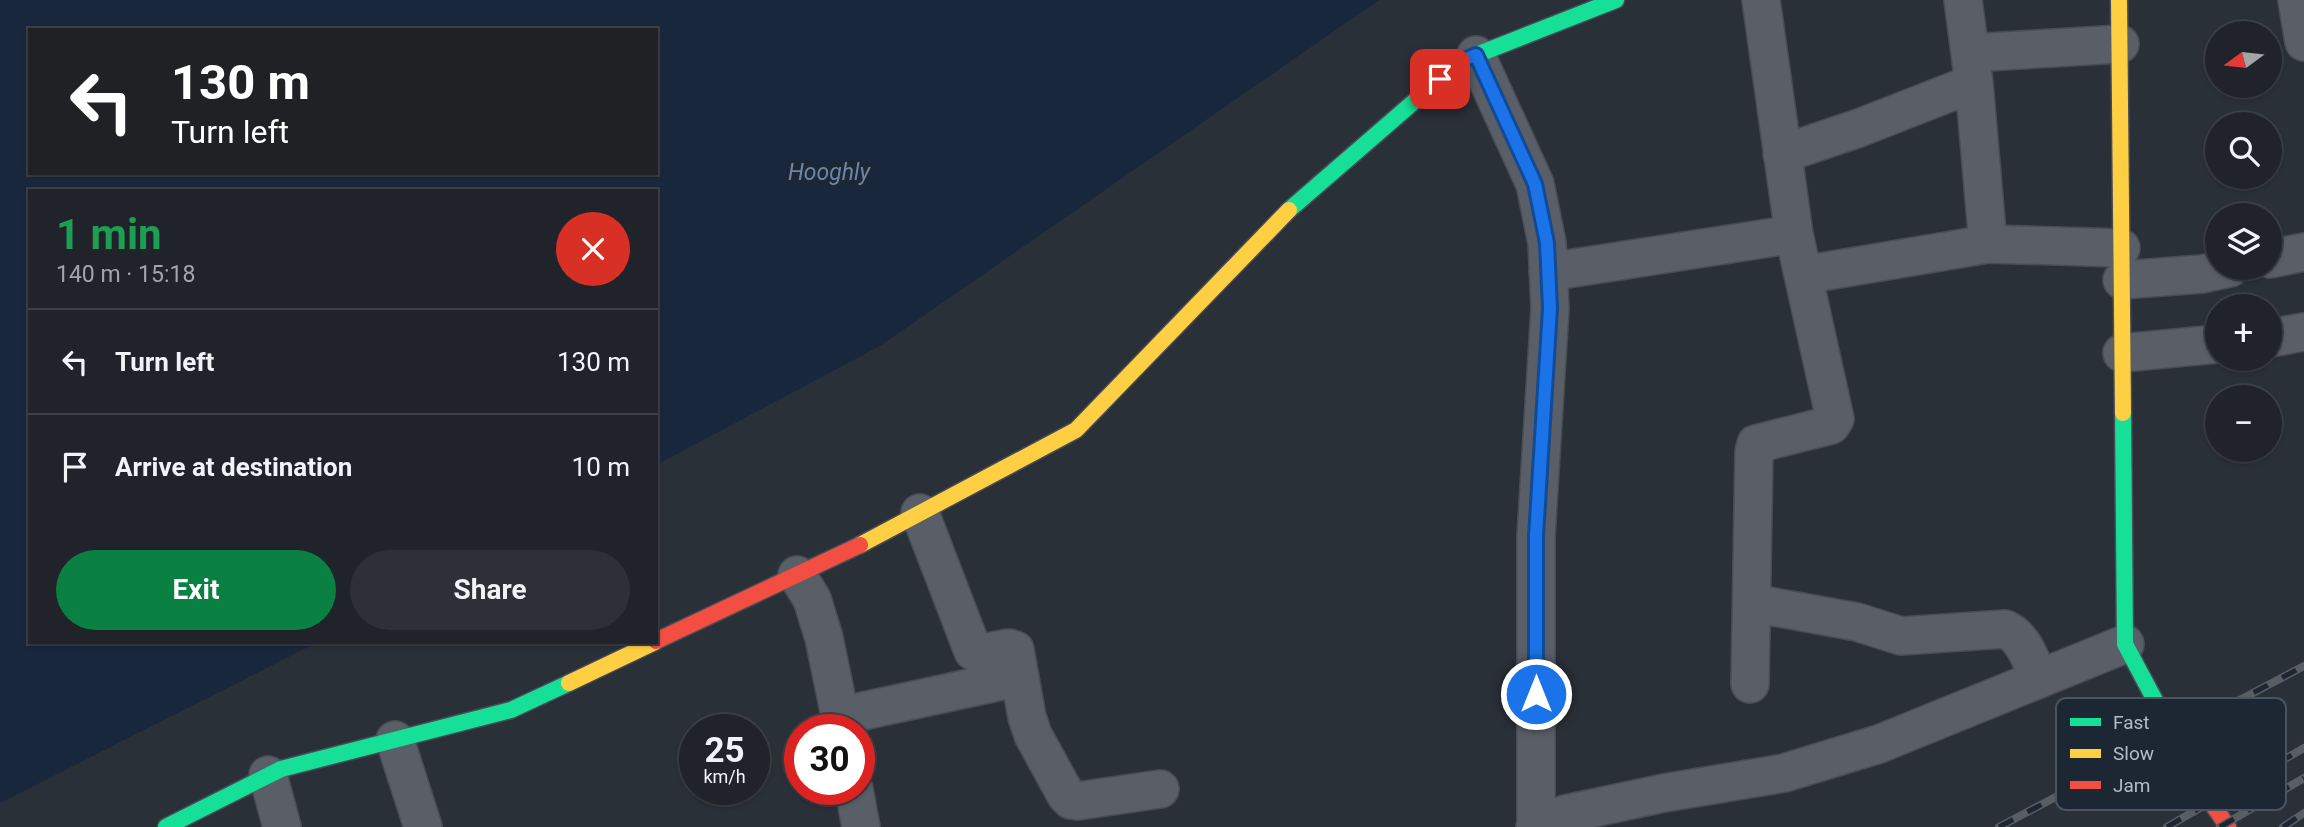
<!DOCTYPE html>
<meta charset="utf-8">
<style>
body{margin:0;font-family:Roboto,sans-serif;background:#2d3036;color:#f1f3f6;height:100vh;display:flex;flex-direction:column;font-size:26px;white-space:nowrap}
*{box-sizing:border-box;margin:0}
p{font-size:23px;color:#a2a4a8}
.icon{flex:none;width:38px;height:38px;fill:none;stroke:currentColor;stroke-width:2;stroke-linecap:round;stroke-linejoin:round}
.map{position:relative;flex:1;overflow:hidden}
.panel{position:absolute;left:28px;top:189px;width:630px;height:455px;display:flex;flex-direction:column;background:#20242a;border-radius:0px;box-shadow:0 2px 5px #0004,0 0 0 2px #3d4147}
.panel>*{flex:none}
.guide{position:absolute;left:28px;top:28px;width:630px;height:147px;border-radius:0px;box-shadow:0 2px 5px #0004,0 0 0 2px #3d4147;background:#202124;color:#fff;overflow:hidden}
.needle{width:46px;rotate:255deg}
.tools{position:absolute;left:2205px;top:21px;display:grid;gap:14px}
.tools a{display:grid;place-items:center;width:77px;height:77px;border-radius:50%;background:#20242a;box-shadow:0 2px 5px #0004,0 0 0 2px #3d4147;font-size:35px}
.speed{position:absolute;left:679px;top:714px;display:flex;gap:14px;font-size:35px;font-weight:700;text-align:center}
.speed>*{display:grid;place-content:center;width:91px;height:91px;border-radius:50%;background:#20242a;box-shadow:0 2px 5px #0004,0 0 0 2px #3d4147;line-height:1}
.speed small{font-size:18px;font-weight:400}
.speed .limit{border:10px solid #d22;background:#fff;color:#111}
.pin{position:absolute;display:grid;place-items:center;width:60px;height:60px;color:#fff;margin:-30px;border-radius:14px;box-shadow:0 4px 10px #0006}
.me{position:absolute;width:77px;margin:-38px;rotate:0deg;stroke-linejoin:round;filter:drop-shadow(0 0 5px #0008)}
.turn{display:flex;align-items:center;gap:24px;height:147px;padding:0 28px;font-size:32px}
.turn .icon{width:91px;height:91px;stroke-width:2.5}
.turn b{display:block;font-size:49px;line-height:60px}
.round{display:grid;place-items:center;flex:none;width:74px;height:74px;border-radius:37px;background:#2d3036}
.overview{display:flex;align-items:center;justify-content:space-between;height:119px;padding:0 28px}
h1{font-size:42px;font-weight:700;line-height:52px;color:#1e9e55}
.cta{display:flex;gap:14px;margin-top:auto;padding:14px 28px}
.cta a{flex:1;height:80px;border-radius:42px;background:#0b8043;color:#fff;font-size:28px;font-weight:700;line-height:80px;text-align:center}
.cta a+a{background:#2d3036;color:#f1f3f6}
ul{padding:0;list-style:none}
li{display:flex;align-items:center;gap:21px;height:105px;padding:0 28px;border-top:2px solid #3d4147}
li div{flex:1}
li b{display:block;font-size:26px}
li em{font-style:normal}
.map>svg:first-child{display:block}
</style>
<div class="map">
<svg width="2304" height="827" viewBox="0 0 2304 827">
<rect width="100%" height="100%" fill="#2a3038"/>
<path fill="#19273c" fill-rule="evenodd" d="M0,0H1379L880,346L656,465V191H30V642H318L0,803ZM30,30H656V173H30Z"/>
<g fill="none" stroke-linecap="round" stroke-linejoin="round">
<g stroke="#484c55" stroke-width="40">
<path id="street" d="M1963,0L1974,83L1988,244
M2297,0L2304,42
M1970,53L2120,44
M1476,55L1535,184L1547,243L1550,308L1536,536V826
M1782,154L1859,128L1974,83
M2270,259L2304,252
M1548,272L1794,234
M1803,275L1988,244L2121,248
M2122,280L2202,274L2230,268
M2270,338L2304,332
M2122,353L2217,344
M920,513L973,651L978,654L1009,648L1015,650L1027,717L1033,735L1066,795L1071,800L1078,801L1160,789
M797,575L812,599L824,638L843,730
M1752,603L1857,622L1901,636L2005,629C2024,637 2031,661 2039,679
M1750,684L1754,452L1756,444L1831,425L1835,419L1794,234L1761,0
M840,716L1020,677
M395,740L423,827
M268,775L282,827
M854,789L861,827
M1535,827L1565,814L1664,793L1784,773L1879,744L2125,644"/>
</g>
<g stroke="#484c55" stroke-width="19">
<path id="fast" d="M1289,210L1461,61L1616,0
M2123,413L2125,644L2174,736
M166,827L281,769L511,710L569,683"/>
</g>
<g stroke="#484c55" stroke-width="19">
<path id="slow" d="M2119,0L2123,413
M860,545L1076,430L1289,210
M569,683L655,642"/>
</g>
<g stroke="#484c55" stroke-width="19">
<path id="jam" d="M656,641L860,545
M2174,736L2211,802L2228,827"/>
</g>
<use href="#street" stroke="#5a5e66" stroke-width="37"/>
<use href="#fast" stroke="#16e098" stroke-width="16"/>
<use href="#slow" stroke="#ffcf43" stroke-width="16"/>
<use href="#jam" stroke="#f24e42" stroke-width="16"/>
<g stroke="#595d64" stroke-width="8">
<path id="rail" d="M1999,827L2304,666
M2167,827L2304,748
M2220,827L2304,778
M2283,827L2304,813"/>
</g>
<use href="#rail" stroke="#1d2633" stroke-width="5" stroke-dasharray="16" stroke-linecap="butt"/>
</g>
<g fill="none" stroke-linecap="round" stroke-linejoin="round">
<g stroke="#114b97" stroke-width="18">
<path id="route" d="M1440,79L1461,61L1476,55L1535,184L1547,243L1550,308L1536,536V694"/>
</g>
<use href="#route" stroke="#1a73e8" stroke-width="12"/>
</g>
<g text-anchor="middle" stroke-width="7" stroke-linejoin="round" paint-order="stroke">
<g font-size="23" font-style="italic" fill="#6d86a8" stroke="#1d2633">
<text x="829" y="180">Hooghly</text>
</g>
</g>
<rect x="2056" y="698" width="230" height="112" rx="10" fill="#1d2633" stroke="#4a5360" stroke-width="2"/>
<rect x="2070" y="718" width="31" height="8" fill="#16e098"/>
<rect x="2070" y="749" width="31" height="9" fill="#ffcf43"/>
<rect x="2070" y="781" width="31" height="8" fill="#f24e42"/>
<g font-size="19" fill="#b4bcc9">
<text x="2113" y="729">Fast</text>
<text x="2113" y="760">Slow</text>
<text x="2113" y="792">Jam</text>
</g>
</svg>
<div class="tools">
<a><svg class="needle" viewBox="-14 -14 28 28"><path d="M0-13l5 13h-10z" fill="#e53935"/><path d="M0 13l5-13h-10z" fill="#a2a4a8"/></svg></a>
<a><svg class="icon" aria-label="search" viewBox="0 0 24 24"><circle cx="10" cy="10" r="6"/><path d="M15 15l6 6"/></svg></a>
<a><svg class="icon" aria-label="layers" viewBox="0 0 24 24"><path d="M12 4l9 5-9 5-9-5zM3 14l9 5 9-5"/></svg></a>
<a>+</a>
<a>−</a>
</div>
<div class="speed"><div>25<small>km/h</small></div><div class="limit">30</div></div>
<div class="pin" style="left:1440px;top:79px;background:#d93025"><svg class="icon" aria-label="arrive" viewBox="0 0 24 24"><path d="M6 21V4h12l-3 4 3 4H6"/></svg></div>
<svg class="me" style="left:1536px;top:694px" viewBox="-20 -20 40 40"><circle r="17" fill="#1a73e8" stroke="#fff" stroke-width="3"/><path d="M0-11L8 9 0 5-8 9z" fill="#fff"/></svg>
<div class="guide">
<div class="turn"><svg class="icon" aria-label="left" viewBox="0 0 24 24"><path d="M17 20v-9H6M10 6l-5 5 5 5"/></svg><div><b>130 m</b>Turn left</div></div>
</div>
<section class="panel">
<div class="overview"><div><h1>1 min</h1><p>140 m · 15:18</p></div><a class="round" style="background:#d93025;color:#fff"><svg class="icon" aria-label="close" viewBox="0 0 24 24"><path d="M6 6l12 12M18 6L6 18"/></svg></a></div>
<ul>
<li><svg class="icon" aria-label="left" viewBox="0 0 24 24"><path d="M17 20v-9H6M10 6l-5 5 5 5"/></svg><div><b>Turn left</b></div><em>130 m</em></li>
<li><svg class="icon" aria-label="arrive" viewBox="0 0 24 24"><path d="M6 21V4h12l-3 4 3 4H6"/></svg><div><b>Arrive at destination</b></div><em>10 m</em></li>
</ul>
<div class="cta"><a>Exit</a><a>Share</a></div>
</section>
</div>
